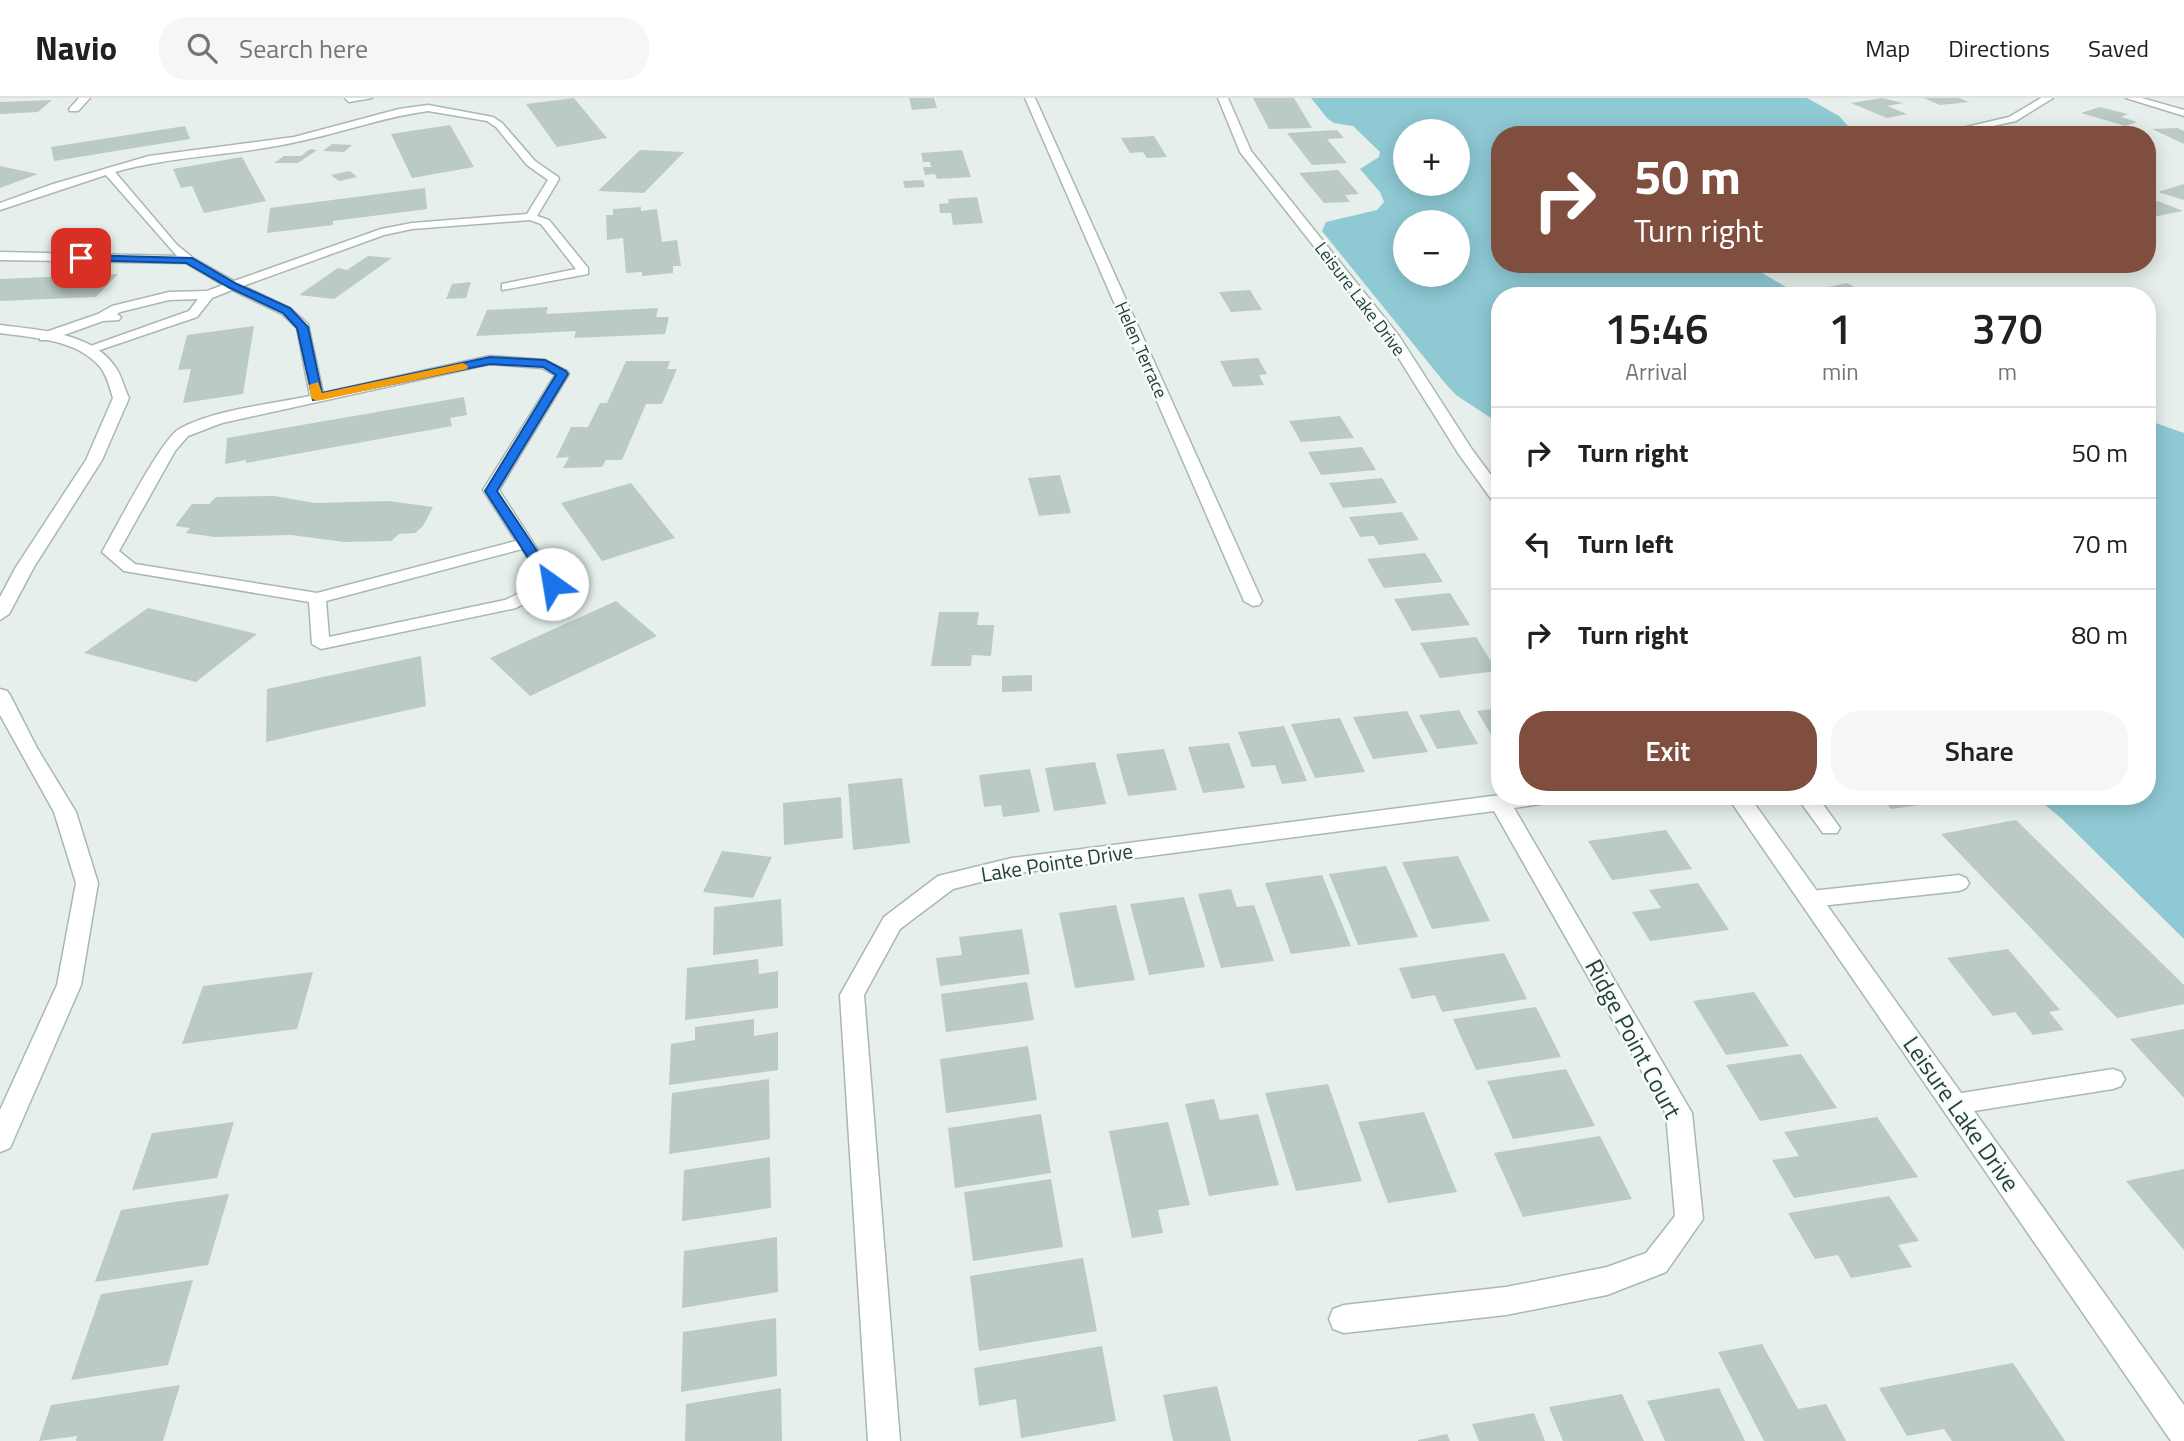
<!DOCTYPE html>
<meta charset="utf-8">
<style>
body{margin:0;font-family:"Titillium Web",sans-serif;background:#f6f6f6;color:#202124;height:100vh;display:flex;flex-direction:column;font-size:26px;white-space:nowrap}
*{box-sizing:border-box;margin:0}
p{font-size:23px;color:#757577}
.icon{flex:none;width:38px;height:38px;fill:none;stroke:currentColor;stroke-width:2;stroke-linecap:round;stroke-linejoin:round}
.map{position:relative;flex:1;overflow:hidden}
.drawer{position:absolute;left:1491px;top:189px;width:665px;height:518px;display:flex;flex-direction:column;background:#fff;border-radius:28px;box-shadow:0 4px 18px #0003}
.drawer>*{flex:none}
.guide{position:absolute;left:1491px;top:28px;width:665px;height:147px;border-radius:28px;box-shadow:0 4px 18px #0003;background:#7f4e3f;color:#fff;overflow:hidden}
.fabs{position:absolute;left:1393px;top:21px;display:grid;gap:14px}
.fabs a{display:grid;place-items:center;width:77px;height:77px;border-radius:50%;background:#fff;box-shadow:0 4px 18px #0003;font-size:35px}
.pin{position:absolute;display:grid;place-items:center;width:60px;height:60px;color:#fff;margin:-30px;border-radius:14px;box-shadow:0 4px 10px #0006}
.me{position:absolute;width:77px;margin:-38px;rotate:328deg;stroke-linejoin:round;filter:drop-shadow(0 0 5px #0008)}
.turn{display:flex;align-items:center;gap:24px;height:147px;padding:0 28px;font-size:32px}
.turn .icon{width:91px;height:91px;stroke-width:2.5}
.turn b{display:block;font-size:49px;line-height:60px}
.eta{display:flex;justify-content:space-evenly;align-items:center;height:119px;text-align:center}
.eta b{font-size:42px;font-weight:600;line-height:49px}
.cta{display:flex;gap:14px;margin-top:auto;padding:14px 28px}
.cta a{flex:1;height:80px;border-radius:28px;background:#7f4e3f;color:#fff;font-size:28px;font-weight:600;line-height:80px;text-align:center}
.cta a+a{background:#f6f6f6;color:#202124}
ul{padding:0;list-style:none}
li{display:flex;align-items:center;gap:21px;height:91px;padding:0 28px;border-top:2px solid #e0e0e0}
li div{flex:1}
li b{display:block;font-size:26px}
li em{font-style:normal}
header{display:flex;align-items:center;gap:42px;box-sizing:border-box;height:98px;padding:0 35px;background:#fff;border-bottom:2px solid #e0e0e0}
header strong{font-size:33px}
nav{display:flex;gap:38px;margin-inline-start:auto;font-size:24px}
.search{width:490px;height:63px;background:#f6f6f6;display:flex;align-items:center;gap:18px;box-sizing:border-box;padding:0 24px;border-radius:28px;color:#757577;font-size:26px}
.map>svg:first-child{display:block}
</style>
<header>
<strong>Navio</strong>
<div class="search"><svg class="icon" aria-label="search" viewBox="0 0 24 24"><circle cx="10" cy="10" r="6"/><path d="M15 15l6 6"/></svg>Search here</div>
<nav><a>Map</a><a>Directions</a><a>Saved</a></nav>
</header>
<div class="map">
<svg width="2184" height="1343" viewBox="0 0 2184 1343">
<rect width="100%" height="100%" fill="#e6efeb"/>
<path fill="#8ec9d4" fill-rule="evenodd" d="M1311,0H1807L1839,18L1856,37H1500V166H1747L1801,198H1500V326L1456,297L1444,284L1322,133L1326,124L1377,112L1384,104L1380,94L1360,71L1379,59L1380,54L1353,28L1334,25L1328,21ZM1405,33H1458V86H1405ZM1405,124H1458V177H1405Z
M2147,322L2184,335V841L2061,720L2034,698H2147Z"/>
<path fill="#bbcac4" d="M574,0L607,40L557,49L526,6Z
M909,0H934L937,10L912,12Z
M1253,0H1294L1312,30L1269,31Z
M1882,0L1903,5L1887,8L1907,16L1887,20L1851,5Z
M1924,0H1959L1969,4L1940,7Z
M52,2L38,14L0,16V4Z
M2100,9L2128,16L2121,19L2137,24L2125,28L2081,15Z
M450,27L474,69L412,80L391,36Z
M185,28L190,41L54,63L51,49Z
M2059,28L2087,36V37H2040Z
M2177,30L2184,33V46L2152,31Z
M1337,32L1344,40L1327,41L1347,65L1312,67L1287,35Z
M1154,38L1167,59L1147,60L1143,54L1130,55L1121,40Z
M332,46L352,47L344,54L323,53Z
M310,51L317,52L298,65H274L284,58H301Z
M640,52L684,54L644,95L598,93Z
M962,52L971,79L937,81L935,76L925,77L923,69H931L930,64H923L921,55Z
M242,59L266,103L204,115L192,88L181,90L173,71Z
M0,68L38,76L0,90Z
M1338,72L1359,96L1345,97L1350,104L1324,105L1299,75Z
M350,73L357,79L339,83L331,77Z
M923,82L925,89L905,90L903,83Z
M2184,86V102L2158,94Z
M425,90L427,111L333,123V127L267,135L270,110Z
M977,99L983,125L953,127L951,115H940L939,106L949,105L948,101Z
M2158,103L2183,113L2147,120V105Z
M641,109V113L657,111L662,144L677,142L681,168H673V175L642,178V174L626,175L623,140L607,142L606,117H613V111Z
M368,158L392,160L334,201L299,197L338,170L347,172Z
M118,176L96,199L0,203V181Z
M471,184L466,200L446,201L452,186Z
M1847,185L1871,198H1833L1820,191Z
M1250,192L1262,212L1231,214L1219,194Z
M548,209L546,216L658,210L656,219H669L665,236L574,240L576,233L476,238L487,212Z
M254,228L243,296L183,305L191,271L178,272L187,237Z
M1258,260L1267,276L1259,277L1264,287L1233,289L1220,263Z
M626,263H670L667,271H677L662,306H646L622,362H606L602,369L563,370L569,359L556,360L571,329H588L600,305H607Z
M464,299L467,317L450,320L452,328L246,365V362L225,366L227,340Z
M1340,318L1354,340L1301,344L1289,323Z
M1362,349L1376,372L1321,377L1308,354Z
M1060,377L1071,415L1039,418L1028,380Z
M1382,380L1397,405L1343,410L1329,385Z
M631,385L675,440L602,463L561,405Z
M274,398L315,405L388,403L433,409L423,428L415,435L399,436L391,443L344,444L291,437L215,439L186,435L190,430L175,428L192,406H209L216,399Z
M1402,414L1419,442L1379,447L1374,438L1360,439L1349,419Z
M1425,455L1443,484L1384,490L1367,461Z
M1450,495L1470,527L1412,533L1394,501Z
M616,503L657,538L530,598L490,560Z
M148,510L257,536L196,584L84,555Z
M939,514H979L977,527H994L991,558L972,557L971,568H931Z
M1476,539L1497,573L1440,580L1420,545Z
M421,558L426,608L266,644L267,591Z
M1032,577V593L1002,594V578Z
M1500,610V652L1477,613Z
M1459,612L1478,646L1437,651L1419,617Z
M1407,613L1428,654L1373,661L1353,619Z
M1340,620L1365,674L1315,680L1291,626Z
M1284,628L1307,683L1282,686L1275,667L1252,669L1238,634Z
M1229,645L1245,690L1203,695L1188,649Z
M1164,651L1177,692L1128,698L1116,656Z
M1095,664L1106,706L1054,713L1045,670Z
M1030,671L1040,714L1003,719L1001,707L984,709L979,677Z
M902,680L910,745L853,752L848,686Z
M1880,698H1960L1962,701L1891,711Z
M841,699L843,740L784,747L783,705Z
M2016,722L2184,887V906L2117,920L1941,736Z
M1666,732L1692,771L1612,782L1588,743Z
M722,753L772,759L753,800L703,794Z
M1458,758L1490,823L1432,831L1402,764Z
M1386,768L1418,839L1358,847L1329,776Z
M1322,777L1351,848L1291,856L1265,785Z
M1698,785L1729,832L1650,843L1632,814L1661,810L1649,792Z
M1231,791L1237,809L1254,807L1274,863L1221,870L1198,796Z
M1184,799L1205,869L1149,877L1130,806Z
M781,801L783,848L713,857L714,809Z
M1116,807L1135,882L1075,890L1059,815Z
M1022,831L1030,876L940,888L936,860L962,857L959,839Z
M2008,851L2060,912L2049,914L2064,932L2033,937L2015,914L1993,918L1947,860Z
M1504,855L1527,901L1442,914L1435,897L1412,901L1399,870Z
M758,861L759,876L778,873V910L685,922L687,870Z
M313,874L297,931L182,946L203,888Z
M1027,884L1034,922L946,934L941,896Z
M1754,894L1789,948L1726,957L1693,903Z
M1536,909L1561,959L1476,972L1453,921Z
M754,921V938L778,934V972L669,987L671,946L695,942V929Z
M2184,931V1000L2130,941Z
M1028,948L1037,1002L946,1015L940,961Z
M1801,956L1837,1010L1760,1023L1726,967Z
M1566,971L1595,1028L1513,1041L1487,983Z
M769,981L770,1041L669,1056L672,995Z
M1328,986L1362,1083L1296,1093L1265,995Z
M1214,1001L1220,1022L1258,1016L1279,1087L1209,1098L1185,1006Z
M1424,1014L1457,1094L1388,1105L1358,1024Z
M1041,1016L1051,1075L955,1090L948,1030Z
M1877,1019L1918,1079L1794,1100L1772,1062L1799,1058L1784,1034Z
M234,1024L217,1080L132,1092L152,1035Z
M1168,1024L1190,1107L1158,1112L1163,1135L1132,1140L1109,1033Z
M1600,1038L1632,1101L1523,1119L1494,1055Z
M770,1059L771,1110L682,1123L684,1072Z
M2184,1071V1152L2126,1083Z
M1051,1081L1063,1149L973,1163L964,1094Z
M229,1096L208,1167L95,1184L121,1112Z
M1889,1098L1919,1143L1898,1147L1912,1169L1851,1180L1838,1157L1815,1161L1788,1115Z
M777,1139L778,1194L682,1210L684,1153Z
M1083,1160L1097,1233L979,1253L970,1178Z
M193,1182L168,1267L71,1282L101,1196Z
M776,1220L777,1278L681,1294L683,1234Z
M1762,1246L1798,1311L1826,1306L1846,1343H1764L1718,1254Z
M1102,1248L1116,1323L1021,1340L1016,1301L979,1308L974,1270Z
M2013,1265L2065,1343H1952L1944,1331L1907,1338L1879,1290Z
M180,1287L163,1343H76L77,1338L39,1343L51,1307Z
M1217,1288L1231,1343H1173L1163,1297Z
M781,1290L782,1343H685L686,1306Z
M1719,1290L1745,1343H1665L1647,1303Z
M1622,1296L1644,1343H1563L1549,1309Z
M1534,1315L1545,1343H1479L1472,1326Z
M1447,1336L1450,1343H1418V1342Z"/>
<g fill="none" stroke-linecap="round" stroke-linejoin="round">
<g stroke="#a8b8b2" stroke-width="3">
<path id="lane" d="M345,0H372L349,4Z
M428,7L493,19L502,25L535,63L558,79L559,81L537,118L549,122L588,170V176L502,192V186L576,171L541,126L530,122L412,131L384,137L243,188L290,210L308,226L323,295L490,258L545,262L567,273L569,276L499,392L560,486L516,510L321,551L312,546L309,504L124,473L102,454C116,430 160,343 179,331C213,312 271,306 310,298L297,230L282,216L232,192L212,200L197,219L94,254H84L82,251L189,213L198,201L169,202L120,214L117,216L121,219L119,222L103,223L50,242H40V236L98,216L112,208L169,194L207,193L223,187L186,165L0,162V154L177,158L106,77L0,112V105L53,86L149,58L294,39L399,11ZM428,13L487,23L496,29L527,67L548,82L527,116L412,125L381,131L234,183L193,160L177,147L115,74C174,57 236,58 296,44C341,35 383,19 428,13ZM490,266L542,270L555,277L483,392L516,443L317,495L135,466L119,453L175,353L188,338L222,325ZM522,451L543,484L505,502L329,539L326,503Z
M1796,698H1817L1840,730L1837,735H1823Z
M1959,777L1966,780L1969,785L1966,790L1959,793L1811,809L1804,806L1800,801L1804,796L1811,793Z
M2113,971L2121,974L2125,981L2121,988L2113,991L1955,1016L1946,1013L1943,1006L1946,999L1955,996Z"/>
</g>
<g stroke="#a8b8b2" stroke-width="3">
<path id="street" d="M79,0H90L78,13H70L69,11Z
M1025,0H1035L1262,503L1259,507L1253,508L1244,503Z
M1218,0H1228L1251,53L1399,238L1473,353L1500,389V406L1494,405L1458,355L1388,243L1240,54Z
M2041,0H2053L2016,23L1952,37L1945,34L2009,19Z
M2126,0H2142L2184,12V18Z
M0,227C38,232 93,234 116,270C122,279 124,290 129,300L102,362L34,469L9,516L0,522V499L16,469L86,362L113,300C110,290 107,278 101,270C78,241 33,240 0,235Z
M0,591L7,593L10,597L37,650L76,714L98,785L81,887L10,1050L0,1054V1012L57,887L76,785L54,714L0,617Z
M1500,697L1563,698L1560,703L1514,710L1692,1015L1703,1121L1666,1174L1607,1197L1506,1217L1344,1235L1333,1231L1329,1221L1333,1211L1344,1207L1506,1189L1607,1169L1646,1155L1675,1118L1666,1016L1494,713L1012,776L953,791L900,831L864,897L900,1343H868L840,897L884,819L938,778L1012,760Z
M1727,698H1749L2184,1307V1343H2171Z"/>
</g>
<use href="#lane" fill="#fff" fill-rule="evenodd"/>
<use href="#street" fill="#fff" fill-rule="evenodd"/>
</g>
<path fill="#1a73e8" stroke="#114b97" stroke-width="2" d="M81,157L192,160L237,186L290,210L308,229L322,295L490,259L545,262L566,273L568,276L497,393L559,486L557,489H547L485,393L556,277L543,269L490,266L313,302L297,230L283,215L230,190L186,165L77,162L76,160Z"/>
<path fill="#f59e0b" d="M463,265L468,268L467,271L317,303L311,300L309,287L318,284L322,295Z"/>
<g text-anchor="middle" stroke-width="5" stroke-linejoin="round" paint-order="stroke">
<g font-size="18" fill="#24423a" stroke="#f7fbf9">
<text transform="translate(1360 201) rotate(53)" y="6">Leisure Lake Drive</text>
<text transform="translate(1141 252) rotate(66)" y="6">Helen Terrace</text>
</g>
<g font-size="21" fill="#24423a" stroke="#f7fbf9">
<text transform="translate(1057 765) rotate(-9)" y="7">Lake Pointe Drive</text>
</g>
<g font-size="24" fill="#24423a" stroke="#f7fbf9">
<text transform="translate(1633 941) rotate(62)" y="8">Ridge Point Court</text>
<text transform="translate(1961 1016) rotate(55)" y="8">Leisure Lake Drive</text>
</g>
</g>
</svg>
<div class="fabs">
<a>+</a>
<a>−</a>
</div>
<div class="pin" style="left:81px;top:160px;background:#d93025"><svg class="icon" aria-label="arrive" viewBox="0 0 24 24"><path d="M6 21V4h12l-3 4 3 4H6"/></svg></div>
<svg class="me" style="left:552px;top:486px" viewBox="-20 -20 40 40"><circle r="19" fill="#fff"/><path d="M0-13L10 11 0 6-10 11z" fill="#1a73e8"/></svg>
<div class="guide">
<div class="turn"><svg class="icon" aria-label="right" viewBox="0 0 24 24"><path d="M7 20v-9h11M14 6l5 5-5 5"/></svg><div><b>50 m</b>Turn right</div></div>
</div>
<section class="drawer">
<div class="eta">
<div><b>15:46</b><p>Arrival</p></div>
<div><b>1</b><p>min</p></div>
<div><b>370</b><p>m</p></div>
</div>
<ul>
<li><svg class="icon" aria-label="right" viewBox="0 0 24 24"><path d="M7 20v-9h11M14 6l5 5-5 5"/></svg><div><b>Turn right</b></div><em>50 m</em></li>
<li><svg class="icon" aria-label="left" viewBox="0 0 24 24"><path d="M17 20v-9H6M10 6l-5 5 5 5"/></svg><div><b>Turn left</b></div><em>70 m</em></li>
<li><svg class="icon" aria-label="right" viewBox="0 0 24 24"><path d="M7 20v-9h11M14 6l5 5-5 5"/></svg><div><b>Turn right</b></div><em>80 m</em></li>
</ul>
<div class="cta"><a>Exit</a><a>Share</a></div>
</section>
</div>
